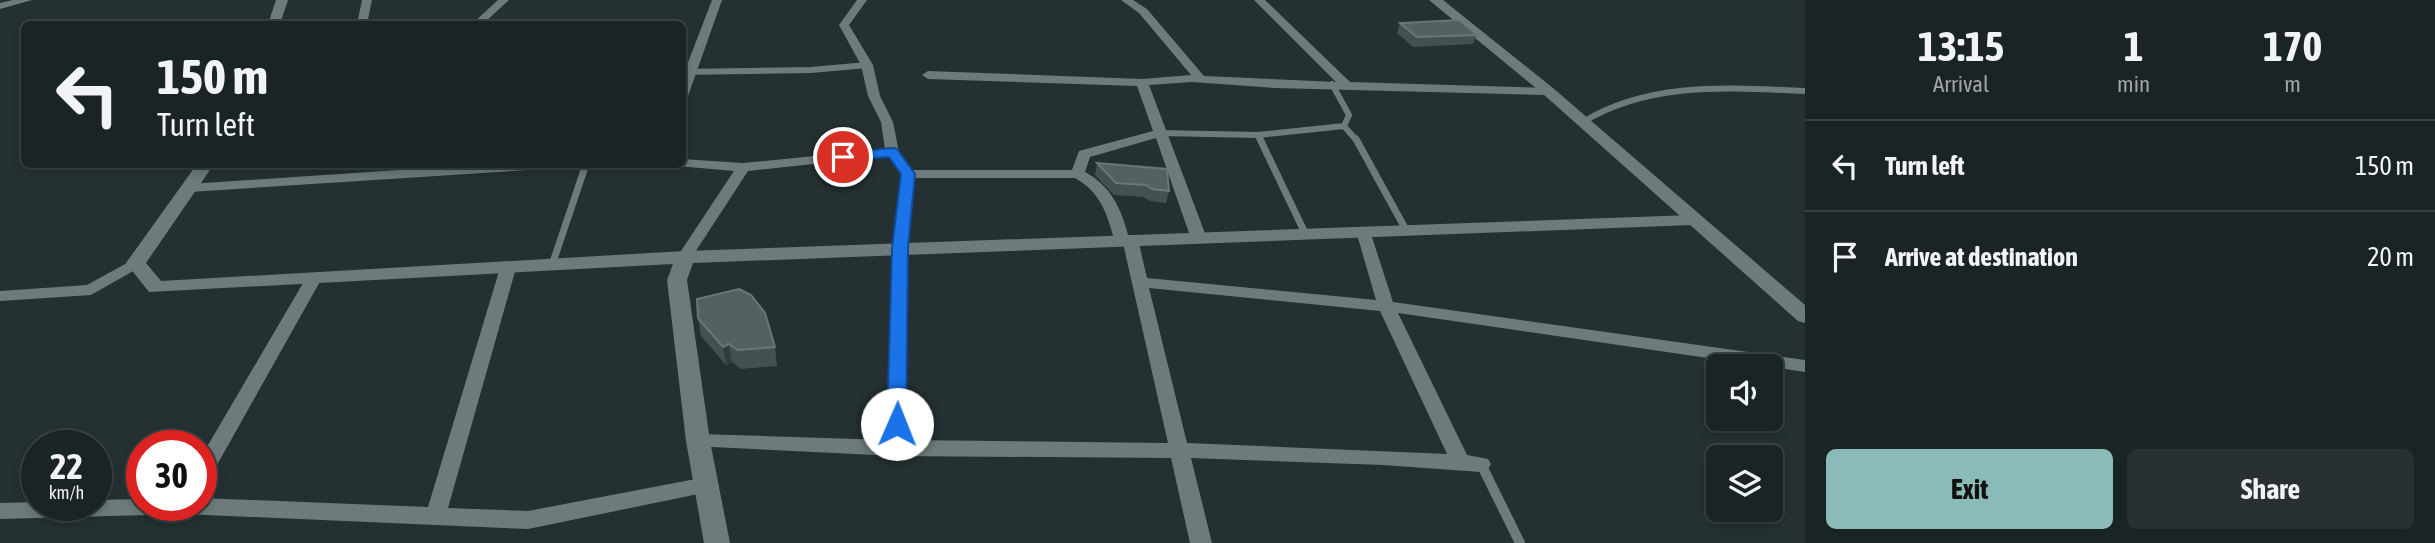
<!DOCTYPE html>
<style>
body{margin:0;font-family:"Asap Condensed",sans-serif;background:#283032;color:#f1f3f6;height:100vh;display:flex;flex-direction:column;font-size:26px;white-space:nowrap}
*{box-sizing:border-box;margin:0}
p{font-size:23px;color:#a0a4a7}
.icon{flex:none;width:38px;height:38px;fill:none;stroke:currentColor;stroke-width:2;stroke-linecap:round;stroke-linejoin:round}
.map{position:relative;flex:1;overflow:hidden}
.panel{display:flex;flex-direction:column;background:#1b2425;width:630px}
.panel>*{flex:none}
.guide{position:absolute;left:21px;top:21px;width:665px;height:147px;border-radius:10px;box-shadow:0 4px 10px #0003,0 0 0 2px #394142;background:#1b2425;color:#f1f3f6;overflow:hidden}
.tools{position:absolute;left:1706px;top:354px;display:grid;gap:14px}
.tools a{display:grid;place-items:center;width:77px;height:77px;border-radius:10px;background:#1b2425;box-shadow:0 4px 10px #0003,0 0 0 2px #394142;font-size:35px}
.speed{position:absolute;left:21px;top:430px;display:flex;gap:14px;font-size:35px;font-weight:700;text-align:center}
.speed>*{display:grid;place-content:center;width:91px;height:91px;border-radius:50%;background:#1b2425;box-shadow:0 4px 10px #0003,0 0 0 2px #394142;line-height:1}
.speed small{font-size:18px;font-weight:400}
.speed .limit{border:10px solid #d22;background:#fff;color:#111}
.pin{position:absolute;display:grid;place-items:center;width:60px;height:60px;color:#fff;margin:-30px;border:4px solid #fff;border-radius:50%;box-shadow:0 2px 7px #0007}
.me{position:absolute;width:77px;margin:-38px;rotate:1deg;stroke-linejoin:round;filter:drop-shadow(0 0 5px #0008)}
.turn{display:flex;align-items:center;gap:24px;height:147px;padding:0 21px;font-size:32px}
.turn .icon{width:91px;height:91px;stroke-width:2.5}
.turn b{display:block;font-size:49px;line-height:60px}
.eta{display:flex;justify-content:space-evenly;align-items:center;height:119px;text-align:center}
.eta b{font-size:42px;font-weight:700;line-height:49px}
.button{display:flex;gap:14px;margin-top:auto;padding:14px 21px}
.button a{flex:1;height:80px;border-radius:10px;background:#8bbbb9;color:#111;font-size:28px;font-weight:700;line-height:80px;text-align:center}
.button a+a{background:#283032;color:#f1f3f6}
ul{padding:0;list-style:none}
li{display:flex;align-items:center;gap:21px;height:91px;padding:0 21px;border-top:2px solid #394142}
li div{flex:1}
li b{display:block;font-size:26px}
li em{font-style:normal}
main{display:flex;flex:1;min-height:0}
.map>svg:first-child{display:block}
</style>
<main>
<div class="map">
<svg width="1805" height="543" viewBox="0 0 1805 543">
<rect width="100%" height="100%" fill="#243031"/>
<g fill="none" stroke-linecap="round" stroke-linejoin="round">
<path stroke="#6d7b7c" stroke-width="6" d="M682,72L811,70L867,65
M1583,122C1650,81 1729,88 1805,91
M1344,126L1357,141
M1160,133L1258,135L1344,126L1349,115L1332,84
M1258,135L1261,141"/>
<path stroke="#6d7b7c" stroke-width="7" d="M1260,139L1305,233
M1356,139L1406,230
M552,265L586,164"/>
<path stroke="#6d7b7c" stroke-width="10" d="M1481,464L1520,543"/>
<path fill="#6d7b7c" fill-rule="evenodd" d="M13,0H32L0,9V3Z
M362,0H372L367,24H357Z
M498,0H509L483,24H472Z
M712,0H722L688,96L682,100V78Z
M857,0H867L849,25L873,65L880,96L893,122L899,152L912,170H1072L1079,151L1153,131L1137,86L928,79L922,75L928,71L1142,79L1191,75L1139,13L1121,0H1133L1147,9L1204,76L1336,82L1254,0H1265L1350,82L1552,88L1554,91L1548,95L1275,88L1192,82L1149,85L1206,236L1198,241L1190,236L1156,138L1090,157L1085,172C1111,186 1121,208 1128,235L1135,236L1138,239L1147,278L1376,300L1356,231L1363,227L1370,231L1393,302L1805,360V372L1398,313L1467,455L1488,459L1491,464L1488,469L1481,472L1383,465L1191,458L1212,543H1190L1171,458L896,456L691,446L688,441L691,436L698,434L887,440L892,248L901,174L888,156L748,171L690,260H680L677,257L734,171L677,166L682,164V159L743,163L885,149L881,122L868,96L861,65L839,25ZM915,178H1075C1100,192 1107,213 1114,239L1117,242L1123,243L1168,443L906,440L908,248ZM1149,288L1380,311L1447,454L1187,443Z
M487,164H564L558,168L190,192L183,188L190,184Z
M136,258L142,260L144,263L142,266L91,295L0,301V291L87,285Z
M508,263L516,268L448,508L528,511L706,477L713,479L716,485L713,491L528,529L184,514L0,519V503L37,502V506H96V500L142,499V506H201V498L428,507L500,268Z
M314,273L322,278L208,481L201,483V457L306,278Z"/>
<path fill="#6d7b7c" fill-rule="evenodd" d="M276,0H288L280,24H268Z
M197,164H214L146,263L161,281L685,251L1692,215L1701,220L1692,225L693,263L687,280L710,441L730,543H704L686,441L667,280L673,264L149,292L126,263Z"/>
<path fill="#6d7b7c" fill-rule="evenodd" d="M1429,0H1443L1553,88L1805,305V323L1798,321L1543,94Z"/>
</g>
<path fill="#455151" d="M1400,23L1477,35L1473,44L1413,47L1397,33Z
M1097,163L1169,191L1166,203L1150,201L1143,197L1114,195L1095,175Z
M698,318L775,347L777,366L741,369L732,362L726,365L701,336Z"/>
<path fill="#313d3e" d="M729,344L732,362L726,365L723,347Z"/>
<path fill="#556161" stroke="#6b7676" stroke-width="2" d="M1459,20L1477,35L1417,37L1400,23Z
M1097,163L1167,169L1169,191L1152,189L1146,185L1116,183Z
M739,289L751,295L765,313L775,347L738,350L729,344L723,347L698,318L697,299Z"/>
<path fill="#1a73e8" stroke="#114b97" stroke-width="2" d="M892,148L897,149L915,174L908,248L906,424L897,431L887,424L892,248L901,174L889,157L843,161L836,157L843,153Z"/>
</svg>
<div class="tools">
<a><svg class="icon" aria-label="sound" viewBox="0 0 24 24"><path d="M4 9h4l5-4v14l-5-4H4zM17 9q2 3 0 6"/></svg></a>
<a><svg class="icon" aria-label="layers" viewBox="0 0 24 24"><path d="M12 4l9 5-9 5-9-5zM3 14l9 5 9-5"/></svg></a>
</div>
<div class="speed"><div>22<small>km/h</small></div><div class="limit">30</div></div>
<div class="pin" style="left:843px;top:157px;background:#d93025"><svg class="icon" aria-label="arrive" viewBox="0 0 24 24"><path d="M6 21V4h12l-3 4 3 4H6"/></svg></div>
<svg class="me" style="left:897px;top:424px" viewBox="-20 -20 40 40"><circle r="19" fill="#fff"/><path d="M0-13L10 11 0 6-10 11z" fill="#1a73e8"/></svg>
<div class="guide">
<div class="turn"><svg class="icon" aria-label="left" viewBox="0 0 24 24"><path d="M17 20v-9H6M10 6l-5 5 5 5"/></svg><div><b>150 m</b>Turn left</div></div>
</div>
</div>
<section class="panel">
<div class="eta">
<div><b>13:15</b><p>Arrival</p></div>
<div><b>1</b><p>min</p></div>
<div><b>170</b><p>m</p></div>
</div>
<ul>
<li><svg class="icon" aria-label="left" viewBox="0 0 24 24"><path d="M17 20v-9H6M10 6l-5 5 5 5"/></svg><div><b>Turn left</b></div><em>150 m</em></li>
<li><svg class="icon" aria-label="arrive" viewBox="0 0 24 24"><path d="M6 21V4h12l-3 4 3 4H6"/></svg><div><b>Arrive at destination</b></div><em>20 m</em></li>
</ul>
<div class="button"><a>Exit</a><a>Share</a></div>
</section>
</main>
